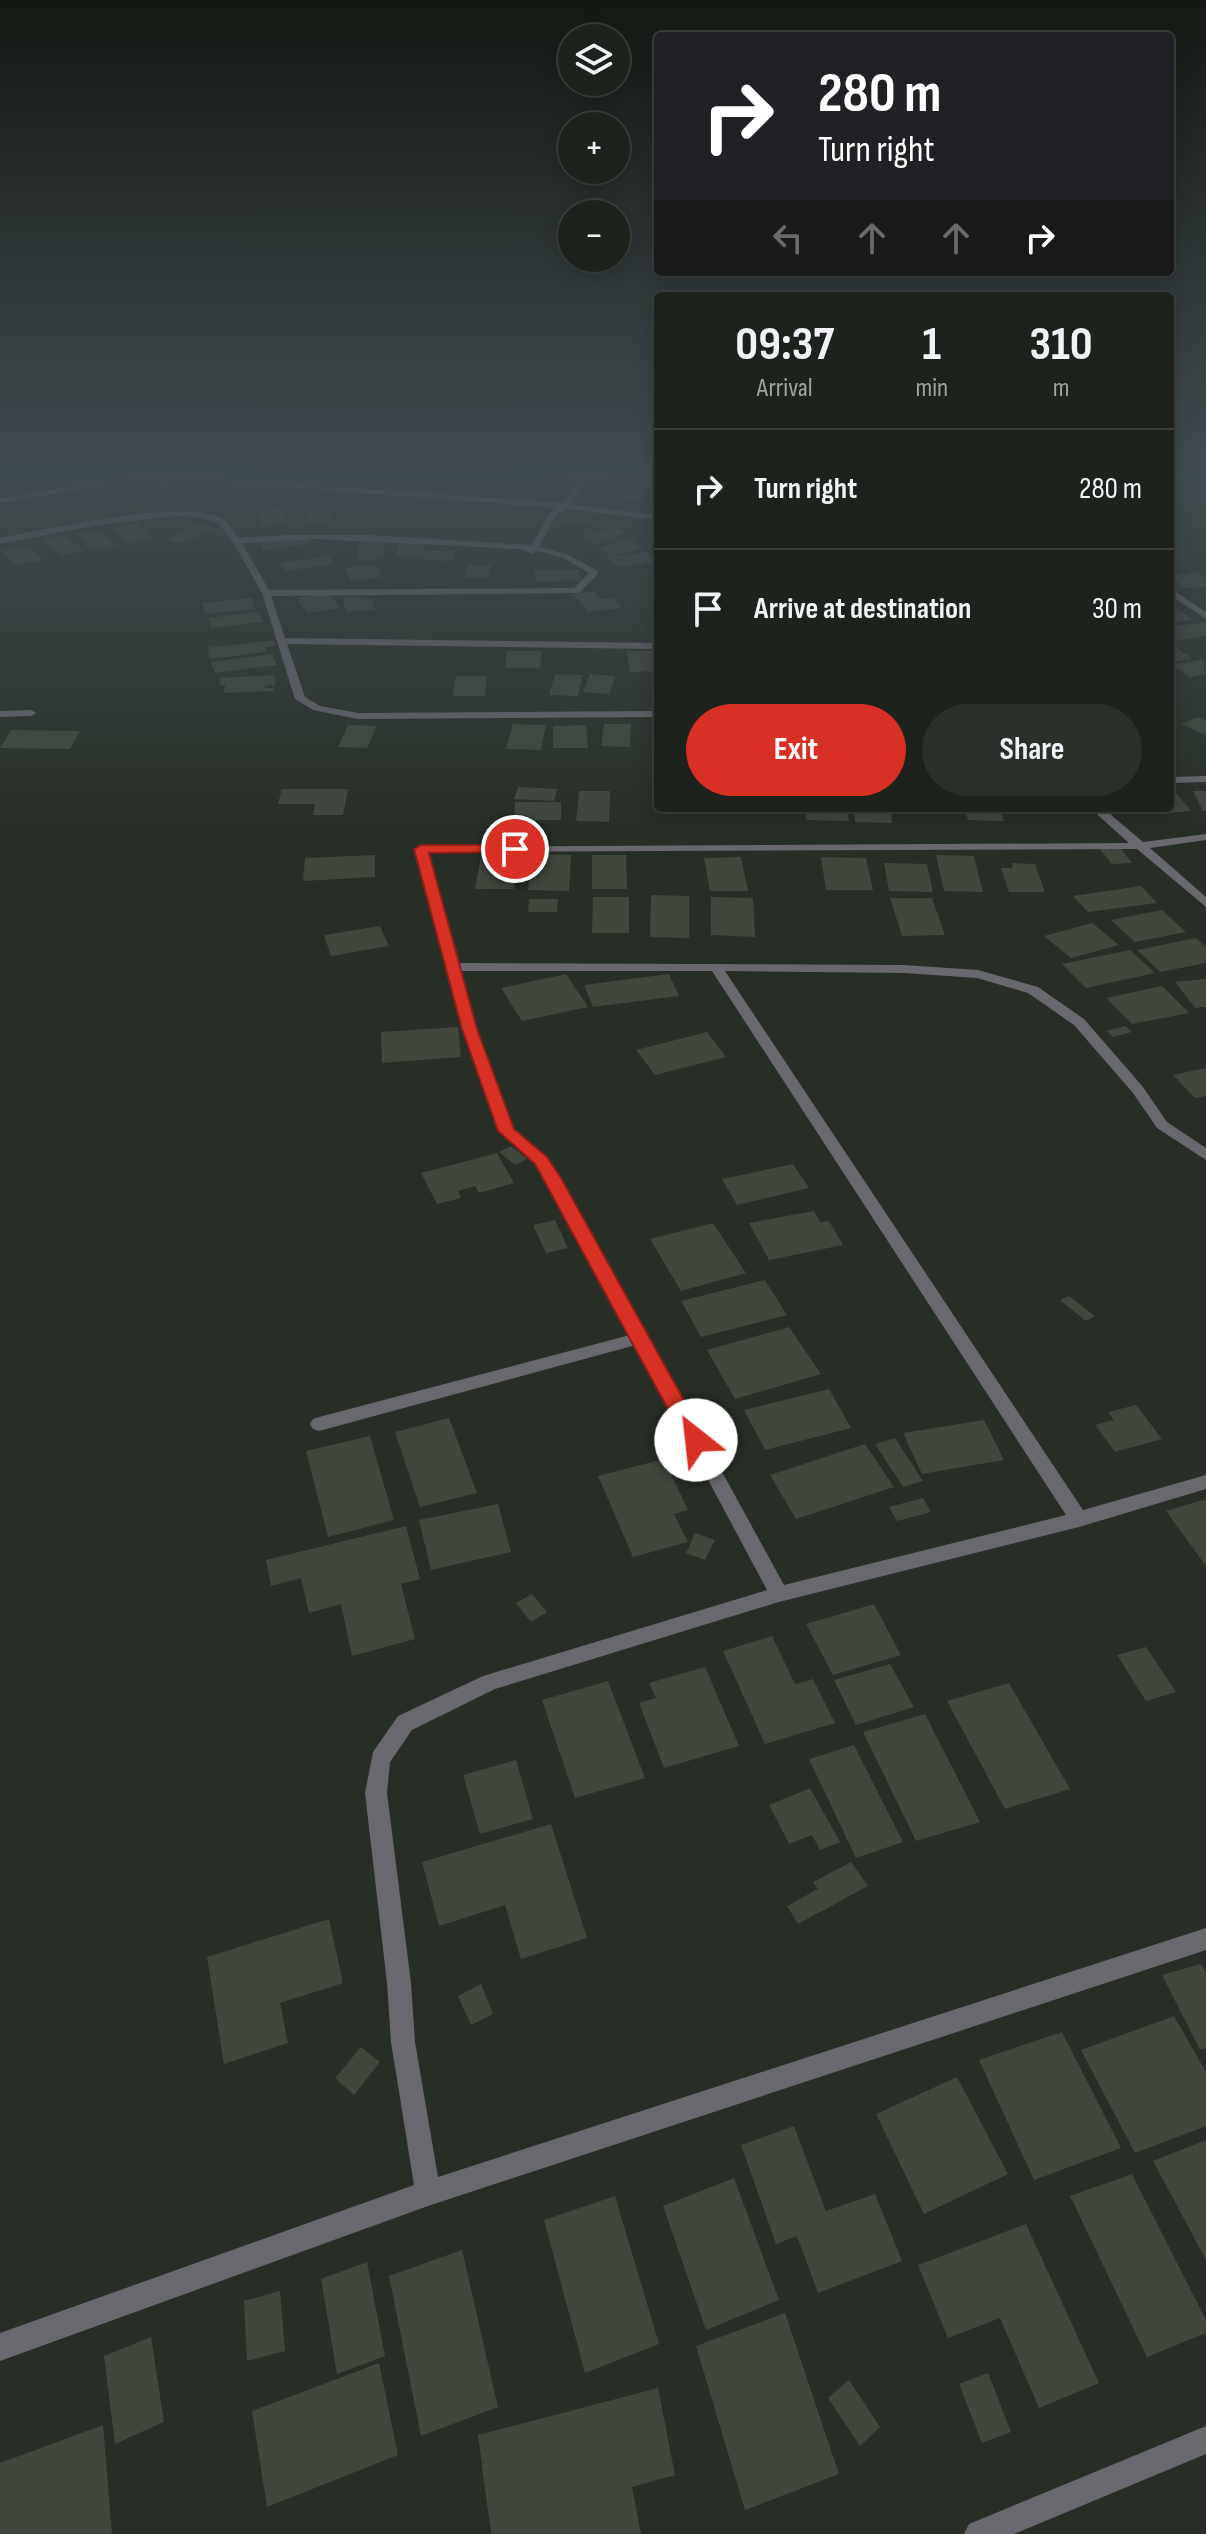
<!DOCTYPE html>
<meta charset="utf-8">
<style>
body{margin:0;font-family:"Sofia Sans Condensed",sans-serif;background:#2a2f29;color:#f1f3f6;height:100vh;display:flex;flex-direction:column;font-size:30px;white-space:nowrap}
*{box-sizing:border-box;margin:0}
p{font-size:26px;color:#a0a4a3}
.icon{flex:none;width:44px;height:44px;fill:none;stroke:currentColor;stroke-width:2;stroke-linecap:round;stroke-linejoin:round}
.map{position:relative;flex:1;overflow:hidden}
.sheet{position:absolute;left:654px;top:292px;width:520px;height:520px;display:flex;flex-direction:column;background:#1d221c;border-radius:8px;box-shadow:0 4px 20px #0003,0 0 0 2px #3b3f3b}
.sheet>*{flex:none}
.banner{position:absolute;left:654px;top:32px;width:520px;height:244px;border-radius:8px;box-shadow:0 4px 20px #0003,0 0 0 2px #3b3f3b;background:#202124;color:#fff;overflow:hidden}
.fabs{position:absolute;left:558px;top:24px;display:grid;gap:16px}
.fabs a{display:grid;place-items:center;width:72px;height:72px;border-radius:50%;background:#1d221c;box-shadow:0 4px 20px #0003,0 0 0 2px #3b3f3b;font-size:40px}
.pin{position:absolute;display:grid;place-items:center;width:68px;height:68px;color:#fff;margin:-34px;border:4px solid #fff;border-radius:50%;box-shadow:0 2px 8px #0007}
.me{position:absolute;width:88px;margin:-44px;rotate:331deg;stroke-linejoin:round;filter:drop-shadow(0 0 6px #0008)}
.turn{display:flex;align-items:center;gap:28px;height:168px;padding:0 32px;font-size:36px}
.turn .icon{width:104px;height:104px;stroke-width:2.5}
.turn b{display:block;font-size:56px;line-height:68px}
.lanes{display:flex;align-items:center;height:76px;padding:0 32px;background:#0003;justify-content:center;gap:40px;direction:ltr}
.lanes .off{opacity:.35}
.eta{display:flex;justify-content:space-evenly;align-items:center;height:136px;text-align:center}
.eta b{font-size:48px;font-weight:700;line-height:56px}
.action{display:flex;gap:16px;margin-top:auto;padding:16px 32px}
.action a{flex:1;height:92px;border-radius:48px;background:#d93025;color:#fff;font-size:32px;font-weight:700;line-height:92px;text-align:center}
.action a+a{background:#2a2f29;color:#f1f3f6}
ul{padding:0;list-style:none}
li{display:flex;align-items:center;gap:24px;height:120px;padding:0 32px;border-top:2px solid #3b3f3b}
li div{flex:1}
li b{display:block;font-size:30px}
li em{font-style:normal}
.map>svg:first-child{display:block}
</style>
<div class="map">
<svg width="1206" height="2534" viewBox="0 0 1206 2534">
<rect width="100%" height="100%" fill="#272e25"/>
<path fill="#40473d" d="M383,476H403L398,484L378,483Z
M422,476H447L438,487L414,485Z
M485,477L510,479L502,492L476,490Z
M522,479L543,480L535,493L514,491Z
M162,481L185,482L175,493L151,492Z
M290,491L318,493L306,505L278,503Z
M625,491L645,492L642,501L621,500Z
M142,495L147,501L126,505L143,503L148,510L126,513L115,498Z
M395,497L415,499L425,498L412,514L383,512Z
M282,508L290,523L263,526L256,511Z
M572,508L598,510L588,525L561,523Z
M313,509L335,510L326,523L303,521Z
M140,523L153,539L126,544L113,527Z
M197,524L214,528L185,543L168,540Z
M613,527L627,533L595,544L580,538Z
M102,531L116,546L92,550L78,535Z
M64,535L84,551L61,556L41,540Z
M307,535L312,544L263,550L259,541Z
M629,540L644,548L611,556L597,548Z
M385,541L383,559L357,560L359,542Z
M399,541H425L422,557H395Z
M28,545L43,560L16,565L1,551Z
M427,550L456,551L452,561L423,560Z
M647,552L656,562L616,567L607,557Z
M329,556L335,564L285,571L279,563Z
M376,565L382,577L351,581L345,568Z
M467,565H491L488,578H464Z
M578,569L581,580L537,582L534,571Z
M1198,572L1206,580V587L1184,588L1170,575Z
M594,591L600,599L613,597L622,608L588,612L573,594Z
M329,593L340,608L307,613L297,598Z
M355,597L372,599L375,610L346,612L343,598Z
M252,598L255,609L205,614L202,603Z
M1178,609L1194,620L1170,623V610Z
M259,612L263,622L212,628L208,618Z
M1206,622V636L1174,641L1170,638V627Z
M274,640L276,646L265,647L267,652L210,659L207,648Z
M1170,643L1191,658L1192,659L1170,662Z
M657,650L658,671L630,672L627,651Z
M507,651H542L540,668H505Z
M272,654L277,665L215,673L211,662Z
M1204,659L1206,674L1190,677L1171,665Z
M555,674L583,675L578,696L549,695Z
M590,674L616,676L609,694L583,692Z
M275,675V685L265,686V688H273V691L224,693L225,685H220L221,678Z
M456,676H487L485,696H453Z
M1198,717L1206,721V735L1181,724Z
M513,724L546,725L541,750L506,749Z
M604,724H631L630,747L601,746Z
M348,725L377,726L367,748L338,747Z
M586,725L588,748H553V726Z
M11,730L80,731L70,749L0,748Z
M518,787L557,789L554,801L514,799Z
M282,789H348L343,815H313L315,804H278Z
M579,791H610L609,822L576,821Z
M1193,791H1206V811H1203Z
M1170,792H1175L1191,811L1155,814L1151,808H1170Z
M515,802H561V820H514Z
M805,808H847L849,821L806,820Z
M854,808H891L892,823L855,822Z
M964,808H1000L1004,821L968,820Z
M1119,846L1132,863L1112,864L1099,848Z
M482,851L520,852L514,889H475Z
M532,854L571,855L569,891L528,890Z
M375,855V877L303,881L305,858Z
M592,855H626L627,889H592Z
M936,855L974,856L983,892L944,891Z
M741,857L748,891H710L704,858Z
M821,857L866,858L873,890H826Z
M884,863L927,864L933,892L889,891Z
M1012,863L1035,864L1045,892H1009L1001,868H1013Z
M1141,886L1157,903L1088,912L1073,896Z
M651,895L689,896V938L650,937Z
M593,897H629V933H592Z
M711,897L753,898L755,937L711,935Z
M890,898H932L945,935L902,936Z
M529,899H558L557,912H528Z
M1162,910L1186,932L1135,942L1111,920Z
M1092,923L1119,945L1071,958L1044,936Z
M380,926L389,946L331,956L324,935Z
M1196,938L1206,947V963L1160,972L1137,950Z
M1130,950L1155,973L1086,988L1062,964Z
M566,974L588,1007L522,1021L501,988Z
M669,974L679,996L593,1007L584,985Z
M1206,979V1007L1195,1008L1175,982Z
M1162,986L1189,1013L1132,1024L1106,998Z
M1125,1026L1132,1032L1113,1037L1106,1031Z
M458,1027L461,1057L382,1063L381,1032Z
M707,1032L726,1057L655,1075L636,1050Z
M1206,1068V1096L1195,1098L1173,1075Z
M511,1146L527,1159L515,1165L499,1152Z
M497,1153L514,1183L479,1193L475,1186L458,1191L461,1198L437,1204L421,1173Z
M793,1164L809,1188L737,1205L722,1179Z
M814,1211L820,1222L829,1221L843,1245L769,1260L749,1223Z
M555,1220L568,1248L546,1253L533,1225Z
M713,1223L746,1273L681,1291L650,1239Z
M765,1280L787,1315L701,1337L681,1301Z
M1069,1296L1095,1316L1086,1321L1060,1300Z
M789,1327L821,1374L735,1399L707,1350Z
M829,1389L851,1428L765,1450L744,1410Z
M1136,1405L1162,1439L1115,1452L1095,1425L1114,1420L1108,1412Z
M449,1418L477,1493L420,1507L395,1432Z
M984,1420L1004,1460L922,1474L903,1433Z
M370,1436L394,1520L328,1537L306,1451Z
M895,1438L923,1481L903,1487L875,1444Z
M865,1444L894,1487L796,1519L770,1475Z
M664,1459L688,1510L674,1514L688,1542L633,1557L598,1476Z
M923,1498L931,1512L897,1521L889,1507Z
M1206,1499V1566L1166,1511Z
M498,1504L511,1552L431,1570L419,1520Z
M406,1526L420,1579L401,1584L415,1639L352,1656L341,1604L309,1613L301,1578L271,1586L266,1560Z
M695,1533L715,1540L705,1560L686,1553Z
M532,1594L547,1612L531,1622L516,1603Z
M874,1604L901,1655L833,1675L806,1624Z
M772,1636L795,1684L813,1679L835,1723L765,1744L723,1651Z
M1146,1647L1176,1692L1146,1701L1117,1655Z
M890,1664L914,1707L856,1725L834,1680Z
M705,1667L739,1746L664,1768L639,1703L656,1698L649,1683Z
M608,1681L645,1778L575,1798L542,1700Z
M1009,1683L1070,1789L1005,1809L947,1701Z
M925,1714L980,1822L916,1841L863,1732Z
M854,1745L903,1842L856,1858L809,1759Z
M516,1760L533,1819L480,1834L463,1775Z
M810,1788L840,1842L820,1850L812,1835L789,1844L769,1805Z
M551,1824L587,1938L521,1959L505,1905L439,1926L422,1862Z
M851,1862L868,1886L798,1924L787,1906L818,1889L813,1882Z
M329,1919L343,1983L280,2003L288,2043L224,2064L207,1957Z
M1201,1964L1206,1973V2048L1200,2050L1162,1975Z
M481,1984L493,2014L471,2025L458,1996Z
M1174,2016L1206,2072V2126L1135,2153L1081,2050Z
M1062,2032L1121,2148L1034,2180L979,2060Z
M361,2047L380,2062L354,2095L335,2078Z
M957,2077L1008,2174L924,2214L876,2114Z
M794,2126L826,2211L875,2194L902,2261L818,2293L797,2236L776,2244L741,2145Z
M1206,2140V2260L1153,2161Z
M1132,2174L1206,2320V2333L1147,2357L1070,2196Z
M734,2178L779,2300L706,2330L663,2206Z
M615,2196L659,2344L585,2373L544,2220Z
M1026,2224L1099,2383L1039,2408L1000,2318L948,2338L918,2265Z
M462,2250L498,2407L421,2436L389,2276Z
M367,2262L385,2356L337,2374L321,2279Z
M280,2291L285,2351L247,2361L244,2301Z
M785,2313L839,2474L745,2510L696,2346Z
M151,2337L164,2422L115,2444L104,2356Z
M379,2363L398,2455L267,2507L252,2411Z
M988,2373L1011,2432L982,2443L959,2384Z
M849,2380L880,2427L860,2446L828,2398Z
M658,2388L675,2475L632,2487L641,2534H491L478,2435Z
M103,2425L112,2534H0V2463Z"/>
<g fill="none" stroke-linecap="round" stroke-linejoin="round">
<path fill="#68686e" fill-rule="evenodd" d="M188,476L564,503L579,481L523,476L658,480V484L586,481L571,504L658,516V520L567,509L556,515L539,547L569,555L597,571V575L579,593L271,596L285,638L658,643V649L287,644L305,697L320,706L358,713L658,711V717L358,719L313,710L295,699L262,593L233,542L218,523L200,517L178,516L98,525L0,544V538C44,530 187,497 223,519C229,523 235,533 239,538L290,535H367L532,545L549,514L557,508L178,480L113,483L0,503V499L113,479ZM316,539L520,549L533,554L537,551L563,558L589,573L574,588L269,590L242,543Z
M1170,588L1206,612V619L1170,595Z
M0,711L31,710L36,713L31,716L0,717Z
M1206,776V782L1170,783V777Z
M1090,808H1103L1143,842L1206,834V840L1150,848L1206,897V907L1137,849L428,852L460,963L904,965L978,970L1038,987L1084,1019L1143,1087L1167,1122L1206,1148V1160L1157,1128L1133,1093L1074,1025L1028,993L977,978L904,973L725,971L1083,1510L1206,1475V1489L1079,1527L779,1602L495,1689L412,1730L390,1762L387,1793L411,1983L415,2042L438,2177L1206,1928V1950L428,2206L0,2361V2333L414,2185L391,2042L387,1983L365,1793L373,1752L398,1716L483,1676L767,1590L636,1345L319,1431L313,1429L310,1424L313,1419L319,1417L630,1335L536,1164L500,1131L462,1029L449,967L415,849L417,847L1129,843ZM462,971H712L1066,1515L784,1585L571,1196L546,1158L514,1129L476,1029Z
M1206,2426V2454L1014,2534H964L969,2524Z"/>
</g>
<linearGradient id="sky" x2="0" y2="1"><stop stop-color="#151914"/><stop offset="0.57" stop-color="#414c51"/><stop offset="1" stop-color="#414c51" stop-opacity="0"/></linearGradient>
<rect width="1206" height="831" fill="url(#sky)"/>
<path fill="#d93025" stroke="#8d1f18" stroke-width="2" d="M515,845L521,849L519,852L429,853L477,1029L514,1129L547,1157L561,1178L706,1440L703,1446H688L535,1164L498,1131L462,1029L414,849L421,845Z"/>
</svg>
<div class="fabs">
<a><svg class="icon" aria-label="layers" viewBox="0 0 24 24"><path d="M12 4l9 5-9 5-9-5zM3 14l9 5 9-5"/></svg></a>
<a>+</a>
<a>−</a>
</div>
<div class="pin" style="left:515px;top:849px;background:#d93025"><svg class="icon" aria-label="arrive" viewBox="0 0 24 24"><path d="M6 21V4h12l-3 4 3 4H6"/></svg></div>
<svg class="me" style="left:696px;top:1440px" viewBox="-20 -20 40 40"><circle r="19" fill="#fff"/><path d="M0-13L10 11 0 6-10 11z" fill="#d93025"/></svg>
<div class="banner">
<div class="turn"><svg class="icon" aria-label="right" viewBox="0 0 24 24"><path d="M7 20v-9h11M14 6l5 5-5 5"/></svg><div><b>280 m</b>Turn right</div></div>
<div class="lanes"><svg class="icon off" aria-label="left" viewBox="0 0 24 24"><path d="M17 20v-9H6M10 6l-5 5 5 5"/></svg><svg class="icon off" aria-label="ahead" viewBox="0 0 24 24"><path d="M12 20V5M6 11l6-6 6 6"/></svg><svg class="icon off" aria-label="ahead" viewBox="0 0 24 24"><path d="M12 20V5M6 11l6-6 6 6"/></svg><svg class="icon" aria-label="right" viewBox="0 0 24 24"><path d="M7 20v-9h11M14 6l5 5-5 5"/></svg></div>
</div>
<section class="sheet">
<div class="eta">
<div><b>09:37</b><p>Arrival</p></div>
<div><b>1</b><p>min</p></div>
<div><b>310</b><p>m</p></div>
</div>
<ul>
<li><svg class="icon" aria-label="right" viewBox="0 0 24 24"><path d="M7 20v-9h11M14 6l5 5-5 5"/></svg><div><b>Turn right</b></div><em>280 m</em></li>
<li><svg class="icon" aria-label="arrive" viewBox="0 0 24 24"><path d="M6 21V4h12l-3 4 3 4H6"/></svg><div><b>Arrive at destination</b></div><em>30 m</em></li>
</ul>
<div class="action"><a>Exit</a><a>Share</a></div>
</section>
</div>
